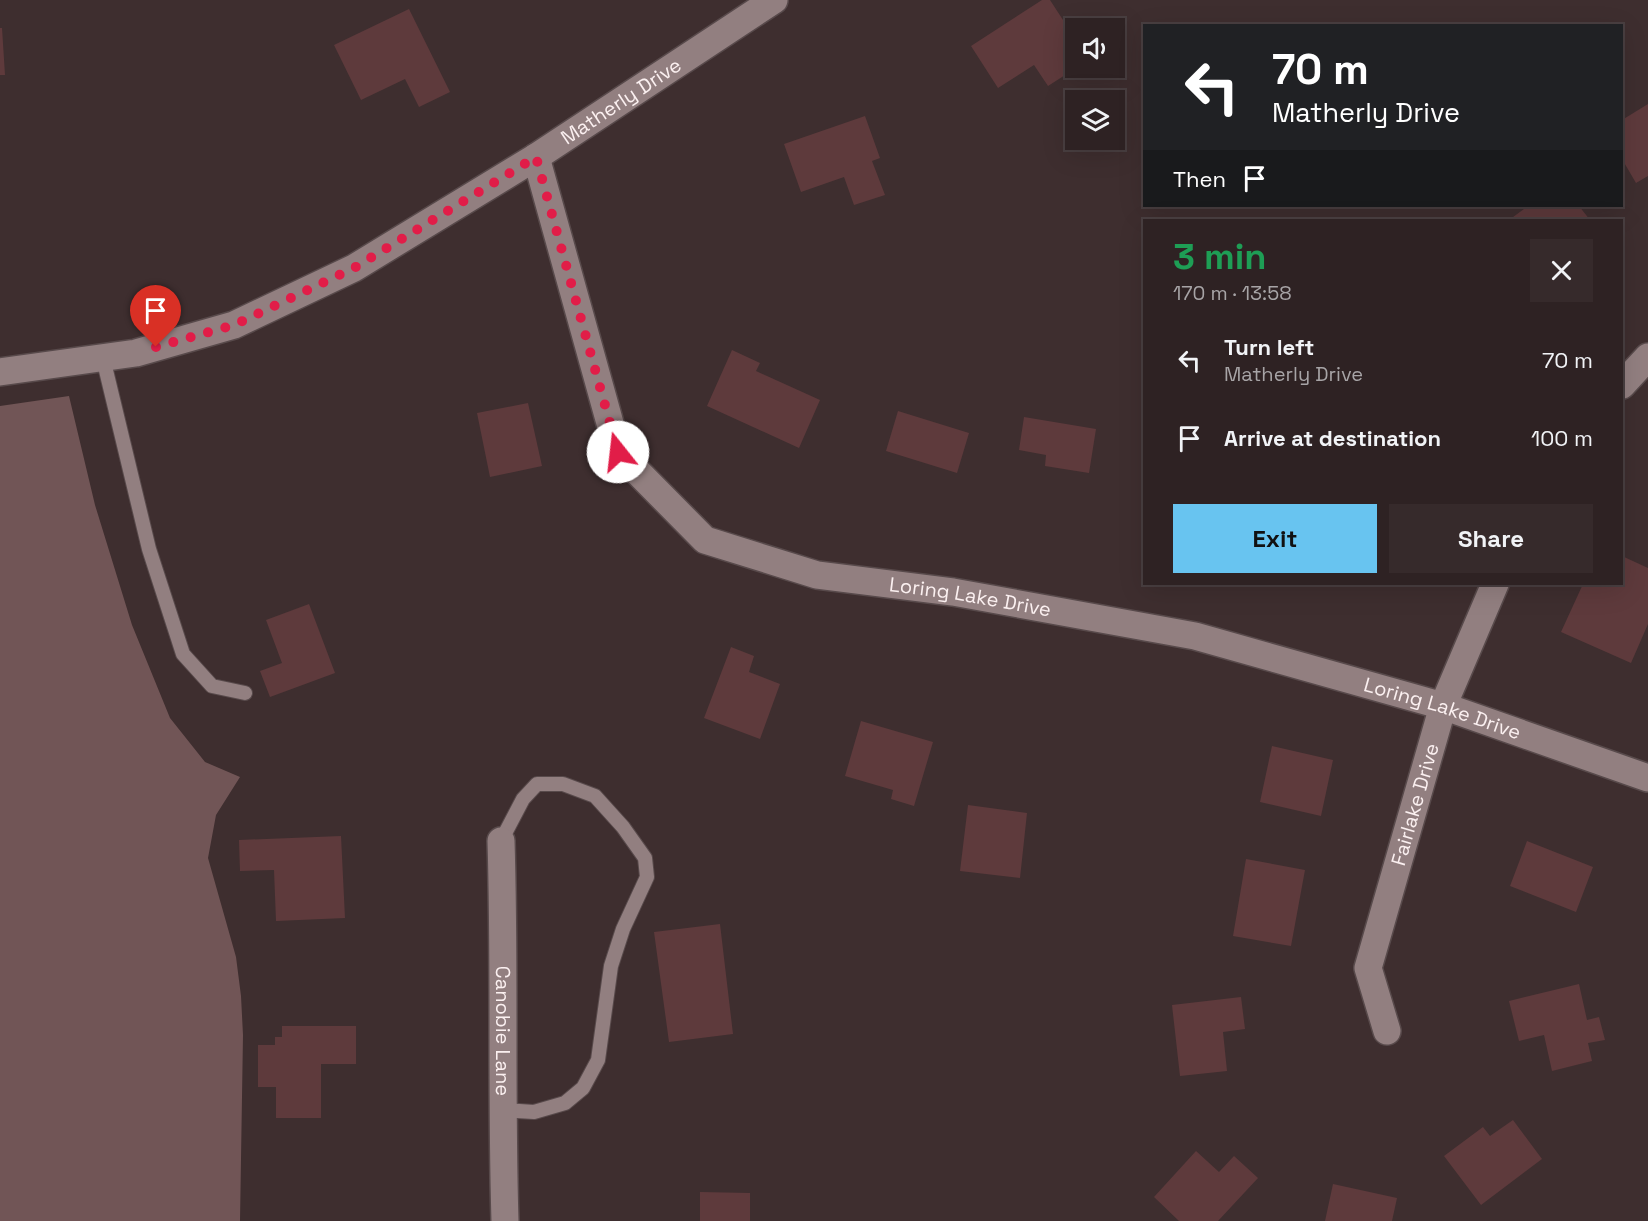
<!DOCTYPE html>
<meta charset="utf-8">
<style>
body{margin:0;font-family:"Space Grotesk",sans-serif;background:#362a2b;color:#f1f3f6;height:100vh;display:flex;flex-direction:column;font-size:22px;white-space:nowrap}
*{box-sizing:border-box;margin:0}
p{font-size:20px;color:#a7a4a6}
.icon{flex:none;width:33px;height:33px;fill:none;stroke:currentColor;stroke-width:2;stroke-linecap:round;stroke-linejoin:round}
.map{position:relative;flex:1;overflow:hidden}
.drawer{position:absolute;left:1143px;top:219px;width:480px;height:366px;display:flex;flex-direction:column;background:#2e2223;border-radius:0px;box-shadow:0 6px 24px #0002,0 0 0 2px #493f41}
.drawer>*{flex:none}
.top-card{position:absolute;left:1143px;top:24px;width:480px;height:183px;border-radius:0px;box-shadow:0 6px 24px #0002,0 0 0 2px #493f41;background:#202124;color:#fff;overflow:hidden}
.fabs{position:absolute;left:1065px;top:18px;display:grid;gap:12px}
.fabs a{display:grid;place-items:center;width:60px;height:60px;border-radius:0px;background:#2e2223;box-shadow:0 6px 24px #0002,0 0 0 2px #493f41;font-size:30px}
.pin{position:absolute;display:grid;place-items:center;width:51px;height:51px;color:#fff;margin:-62px -26px;border-radius:50% 50% 50% 0;rotate:-45deg;box-shadow:0 0 6px #0007}
.pin .icon{rotate:45deg}
.me{position:absolute;width:66px;margin:-33px;rotate:344deg;stroke-linejoin:round;filter:drop-shadow(0 0 4px #0008)}
.turn{display:flex;align-items:center;gap:21px;height:126px;padding:0 30px;font-size:27px}
.turn .icon{width:78px;height:78px;stroke-width:2.5}
.turn b{display:block;font-size:42px;line-height:51px}
.then{display:flex;align-items:center;height:57px;padding:0 30px;background:#0003;gap:12px;font-size:22px}
.round{display:grid;place-items:center;flex:none;width:63px;height:63px;border-radius:0px;background:#362a2b}
.summary{display:flex;align-items:center;justify-content:space-between;height:102px;padding:0 30px}
h1{font-size:36px;font-weight:800;line-height:45px;color:#1e9e55}
.primary-button{display:flex;gap:12px;margin-top:auto;padding:12px 30px}
.primary-button a{flex:1;height:69px;border-radius:0px;background:#68c4f0;color:#111;font-size:24px;font-weight:800;line-height:69px;text-align:center}
.primary-button a+a{background:#362a2b;color:#f1f3f6}
ul{padding:0;list-style:none}
li{display:flex;align-items:center;gap:18px;height:78px;padding:0 30px}
li div{flex:1}
li b{display:block;font-size:22px}
li em{font-style:normal}
.map>svg:first-child{display:block}
</style>
<div class="map">
<svg width="1648" height="1221" viewBox="0 0 1648 1221">
<rect width="100%" height="100%" fill="#3e2e2f"/>
<path fill="#715556" d="M69,396L95,505L132,625L170,718L205,762L240,777L216,815L208,858L236,957L241,996L243,1035L240,1221H0V406Z"/>
<path fill="#5e3a3c" d="M1042,0H1050L1076,40V68L1048,86L1034,65L998,88L971,46Z
M409,9L450,92L419,107L405,79L361,100L334,45Z
M0,28H2L5,75H0Z
M1648,104V176L1636,183L1622,159V120Z
M865,116L880,158L872,161L885,195L854,205L844,177L801,192L784,144Z
M1528,206H1579L1590,220H1509Z
M732,350L760,363L756,371L820,400L799,448L707,406Z
M528,403L542,466L490,477L477,413Z
M898,411L969,433L957,473L886,451Z
M1024,417L1096,429L1089,473L1045,466L1046,455L1019,450Z
M1622,556L1648,568V624L1631,663L1561,632L1583,584H1622Z
M309,604L335,673L270,697L260,671L282,663L266,620Z
M731,647L754,656L749,672L780,684L760,739L704,718Z
M861,721L933,742L914,806L891,799L893,790L845,776Z
M1272,746L1333,760L1321,816L1260,802Z
M968,805L1027,813L1020,878L960,871Z
M341,836L345,918L276,921L274,870L240,871L239,840Z
M1527,841L1593,867L1576,912L1510,886Z
M1246,859L1305,870L1291,946L1233,936Z
M720,924L733,1034L669,1042L654,932Z
M1579,984L1587,1020L1599,1017L1605,1040L1588,1043L1592,1061L1552,1071L1544,1035L1519,1041L1509,1001Z
M1241,997L1245,1029L1223,1032L1227,1071L1180,1076L1172,1005Z
M282,1026H356V1064H321V1118H276V1087H258V1045H275V1037H282Z
M1513,1120L1542,1159L1481,1205L1444,1156L1483,1127L1490,1136Z
M1196,1151L1219,1172L1234,1156L1258,1178L1218,1221H1179L1154,1197Z
M1333,1184L1397,1198L1392,1221H1325Z
M700,1192L750,1193V1221H700Z"/>
<g fill="none" stroke-linecap="round" stroke-linejoin="round">
<g stroke="#584a4b" stroke-width="16">
<path id="lane" d="M103,358L149,549L183,654L212,686L245,693
M501,841L523,799L537,784H563L595,796L623,827L645,858L647,877L623,929L611,966L598,1060L583,1088L565,1103L534,1112L502,1110"/>
</g>
<g stroke="#584a4b" stroke-width="30">
<g id="street">
<path id="s1" d="M536,157L618,452L705,540L817,575L953,592L1195,636L1443,706L1648,778"/>
<path id="s2" d="M0,372L136,353L234,325L354,268L536,157L774,0"/>
<path d="M1622,385L1648,357"/>
<path id="s3" d="M501,841C505,968 501,1094 505,1221"/>
<path id="s4" d="M1387,1031L1368,968L1443,706L1495,584"/>
</g>
</g>
<use href="#lane" stroke="#927f80" stroke-width="14"/>
<use href="#street" stroke="#927f80" stroke-width="27"/>
</g>
<g fill="none" stroke-linecap="round" stroke-linejoin="round">
<path stroke="#e11d48" stroke-width="10" stroke-dasharray="0 18" d="M156,347L234,325L354,268L536,157L618,452"/>
</g>
<g text-anchor="middle" stroke-width="6" stroke-linejoin="round" paint-order="stroke">
<g font-size="20" fill="#fbf0f0" stroke="#201919">
<text dy="7" stroke="none"><textPath href="#s2" startOffset="687">Matherly Drive</textPath></text>
<text dy="7" stroke="none"><textPath href="#s1" startOffset="702">Loring Lake Drive</textPath></text>
<text dy="7" stroke="none"><textPath href="#s1" startOffset="1188">Loring Lake Drive</textPath></text>
<text dy="7" stroke="none"><textPath href="#s4" startOffset="236">Fairlake Drive</textPath></text>
<text dy="7" stroke="none"><textPath href="#s3" startOffset="190">Canobie Lane</textPath></text>
</g>
</g>
</svg>
<div class="fabs">
<a><svg class="icon" aria-label="sound" viewBox="0 0 24 24"><path d="M4 9h4l5-4v14l-5-4H4zM17 9q2 3 0 6"/></svg></a>
<a><svg class="icon" aria-label="layers" viewBox="0 0 24 24"><path d="M12 4l9 5-9 5-9-5zM3 14l9 5 9-5"/></svg></a>
</div>
<div class="pin" style="left:156px;top:347px;background:#d93025"><svg class="icon" aria-label="arrive" viewBox="0 0 24 24"><path d="M6 21V4h12l-3 4 3 4H6"/></svg></div>
<svg class="me" style="left:618px;top:452px" viewBox="-20 -20 40 40"><circle r="19" fill="#fff"/><path d="M0-13L10 11 0 6-10 11z" fill="#e11d48"/></svg>
<div class="top-card">
<div class="turn"><svg class="icon" aria-label="left" viewBox="0 0 24 24"><path d="M17 20v-9H6M10 6l-5 5 5 5"/></svg><div><b>70 m</b>Matherly Drive</div></div>
<div class="then">Then<svg class="icon" aria-label="arrive" viewBox="0 0 24 24"><path d="M6 21V4h12l-3 4 3 4H6"/></svg></div>
</div>
<section class="drawer">
<div class="summary"><div><h1>3 min</h1><p>170 m · 13:58</p></div><a class="round"><svg class="icon" aria-label="close" viewBox="0 0 24 24"><path d="M6 6l12 12M18 6L6 18"/></svg></a></div>
<ul>
<li><svg class="icon" aria-label="left" viewBox="0 0 24 24"><path d="M17 20v-9H6M10 6l-5 5 5 5"/></svg><div><b>Turn left</b><p>Matherly Drive</p></div><em>70 m</em></li>
<li><svg class="icon" aria-label="arrive" viewBox="0 0 24 24"><path d="M6 21V4h12l-3 4 3 4H6"/></svg><div><b>Arrive at destination</b></div><em>100 m</em></li>
</ul>
<div class="primary-button"><a>Exit</a><a>Share</a></div>
</section>
</div>
